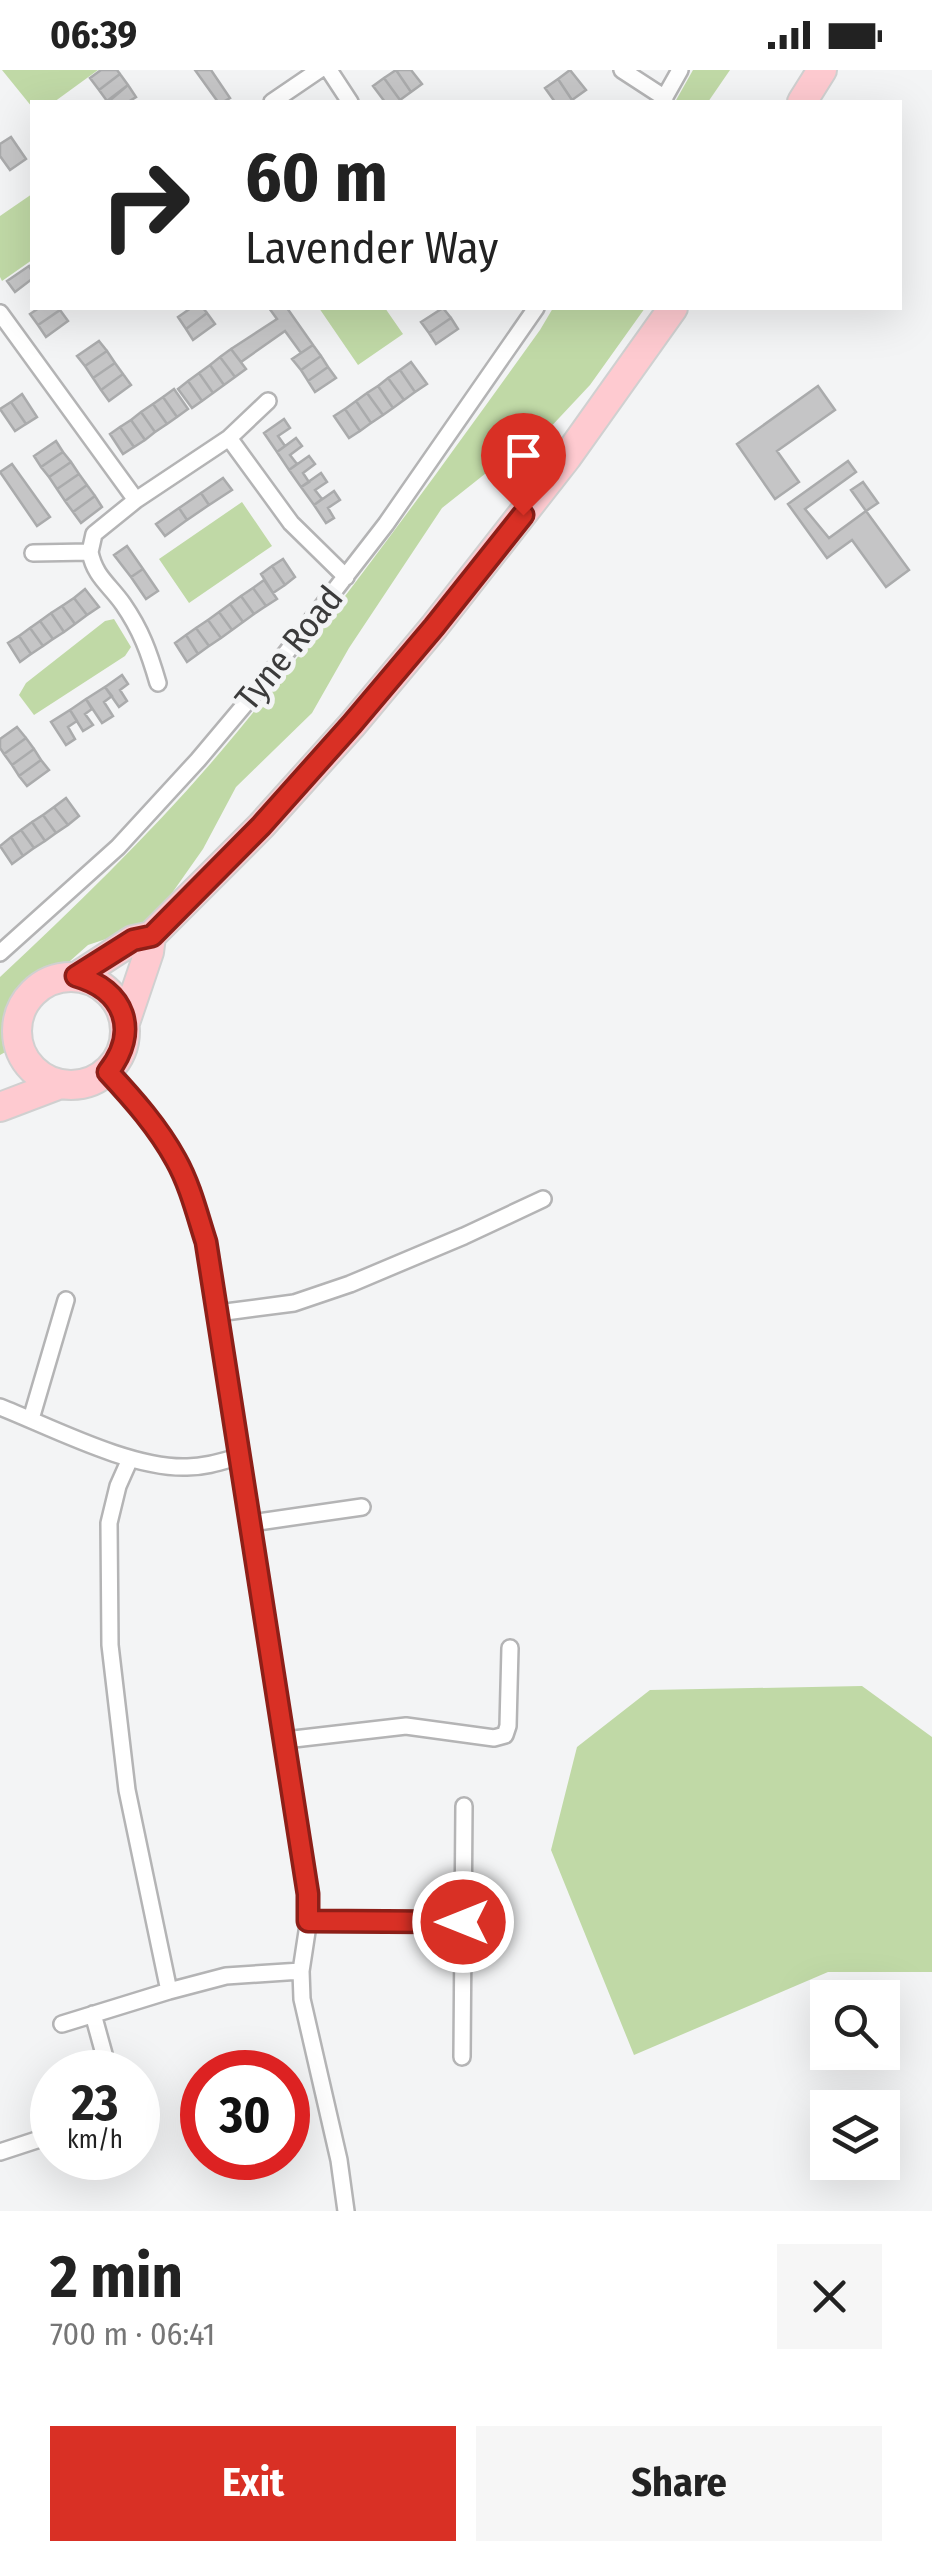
<!DOCTYPE html>
<meta charset="utf-8">
<style>
body{margin:0;font-family:"Fira Sans Condensed",sans-serif;background:#f6f6f6;color:#222;height:100vh;display:flex;flex-direction:column;font-size:38px;white-space:nowrap}
*{box-sizing:border-box;margin:0}
p{font-size:32px;color:#767676}
.icon{flex:none;width:55px;height:55px;fill:none;stroke:currentColor;stroke-width:2;stroke-linecap:round;stroke-linejoin:round}
.map{position:relative;height:2141px;overflow:hidden}
.side{display:flex;flex-direction:column;background:#fff;flex:1}
.side>*{flex:none}
.banner{position:absolute;left:30px;top:30px;width:872px;height:210px;border-radius:0px;box-shadow:0 10px 40px #0002;background:#fff;color:#222;overflow:hidden}
.fabs{position:absolute;left:810px;top:1910px;display:grid;gap:20px}
.fabs a{display:grid;place-items:center;width:90px;height:90px;border-radius:0px;background:#fff;box-shadow:0 10px 40px #0002;font-size:50px}
.speed{position:absolute;left:30px;top:1980px;display:flex;gap:20px;font-size:50px;font-weight:700;text-align:center}
.speed>*{display:grid;place-content:center;width:130px;height:130px;border-radius:50%;background:#fff;box-shadow:0 10px 40px #0002;line-height:1}
.speed small{font-size:25px;font-weight:400}
.speed .limit{border:15px solid #d22;background:#fff;color:#111}
.pin{position:absolute;display:grid;place-items:center;width:85px;height:85px;color:#fff;margin:-102px -42px;border-radius:50% 50% 50% 0;rotate:-45deg;box-shadow:0 0 10px #0007}
.pin .icon{rotate:45deg}
.me{position:absolute;width:110px;margin:-55px;rotate:270deg;stroke-linejoin:round;filter:drop-shadow(0 0 8px #0008)}
.turn{display:flex;align-items:center;gap:35px;height:210px;padding:0 50px;font-size:45px}
.turn .icon{width:130px;height:130px;stroke-width:2.5}
.turn b{display:block;font-size:70px;line-height:85px}
.round{display:grid;place-items:center;flex:none;width:105px;height:105px;border-radius:0px;background:#f6f6f6}
.summary{display:flex;align-items:center;justify-content:space-between;height:170px;padding:0 50px}
h1{font-size:60px;font-weight:700;line-height:75px}
.primary-button{display:flex;gap:20px;margin-top:auto;padding:20px 50px}
.primary-button a{flex:1;height:115px;border-radius:0px;background:#d93025;color:#fff;font-size:40px;font-weight:700;line-height:115px;text-align:center}
.primary-button a+a{background:#f6f6f6;color:#222}
.status{display:flex;justify-content:space-between;align-items:center;height:70px;padding:0 50px;background:#fff;direction:ltr}
.status svg{height:28px;fill:currentColor}
.map>svg:first-child{display:block}
</style>
<div class="status"><b>06:39</b><svg viewBox="0 0 49 12"><path d="M0 12V9h3v3zM5 12V6h3v6zM10 12V3h3v9zM15 12V0h3v12zM26 1h20v11H26zM47 4h2v5h-2z"/></svg></div>
<div class="map">
<svg width="932" height="2141" viewBox="0 0 932 2141">
<rect width="100%" height="100%" fill="#f3f4f5"/>
<path fill="#c0d9a6" d="M2,0H98L54,32H32V37Z
M693,0H730L708,32H675Z
M32,124V190L2,211L0,207V146Z
M319,238H385L403,264L358,295Z
M553,238H645L590,315L530,379L500,392L442,438L349,578L312,643L236,717L203,779L158,843L136,859L88,875L17,938L9,980L0,985V907C83,829 165,750 238,661C345,532 442,396 540,260Z
M242,432L272,476L189,533L159,489Z
M114,549L131,577L125,586L34,645L19,625L26,613L105,551Z
M862,1616L932,1667V1902H828L634,1985L551,1780L577,1677L650,1620Z"/>
<path fill="#c5c5c6" stroke="#aaabac" stroke-width="2.5" d="M101,0H117L120,4L99,20L90,8Z
M195,0H211L230,28L223,32H218Z
M396,0L411,22L400,30L384,8Z
M396,0H411L422,14L411,22Z
M570,0L586,20L572,30L558,9Z
M120,4L128,15L107,31L99,20Z
M384,8L400,30L396,32H385L373,16Z
M558,9L572,30L568,32H555L545,18Z
M128,15L136,27L128,32H108Z
M11,67L26,89L10,100L0,86V74Z
M29,196L32,201V209L15,222L7,211Z
M39,238H59L60,240L38,255L30,244Z
M191,238H203L207,243L186,259L178,247Z
M269,238H287L313,275L301,283L285,261L241,292L231,279L277,249Z
M443,238L451,248L429,263L421,252Z
M60,240L68,251L46,267L38,255Z
M207,243L215,254L193,270L186,259Z
M451,248L458,259L436,274L429,263Z
M99,271L107,281L85,296L77,286Z
M313,275L321,286L301,300L292,289Z
M231,279L246,299L235,307L220,287Z
M107,281L115,293L93,308L85,296Z
M321,286L328,297L308,311L301,300Z
M220,287L235,307L224,315L210,295Z
M411,292L427,314L415,322L400,300Z
M115,293L123,304L101,320L93,308Z
M210,295L224,315L213,323L199,303Z
M328,297L336,308L315,322L308,311Z
M400,300L415,322L404,330L388,308Z
M199,303L213,323L202,331L188,311Z
M123,304L131,315L109,331L101,320Z
M388,308L404,330L393,338L378,316Z
M188,311L202,331L192,338L178,319Z
M378,316L393,338L383,345L367,323Z
M818,316L835,340L777,381L799,412L775,429L737,374Z
M174,319L188,339L177,347L163,327Z
M367,323L383,345L371,353L356,331Z
M22,324L37,347L26,354L11,332Z
M163,327L177,347L167,354L153,334Z
M356,331L371,353L360,361L345,339Z
M11,332L26,354L15,361L0,339Z
M153,334L167,354L155,362L141,342Z
M345,339L360,361L349,368L334,346Z
M141,342L155,362L145,370L131,350Z
M284,349L290,358L278,366L285,376L277,382L264,363Z
M131,350L145,370L134,377L120,357Z
M120,357L134,377L123,384L110,364Z
M296,368L302,376L290,385L297,394L289,400L277,382Z
M56,371L63,382L41,397L34,386Z
M63,382L71,392L49,407L41,397Z
M309,386L315,394L303,403L309,412L301,417L289,400Z
M848,391L856,402L805,439L829,468L866,441L909,500L886,517L852,470L827,488L788,434Z
M71,392L79,404L57,419L49,407Z
M12,394L50,447L37,456L0,402Z
M321,403L327,412L315,420L322,429L314,435L301,417Z
M79,404L87,415L65,431L57,419Z
M223,408L232,420L209,435L201,423Z
M863,412L878,433L866,441L851,420Z
M87,415L95,426L73,442L65,431Z
M334,421L340,430L328,438L334,448L326,453L314,435Z
M201,423L209,435L187,450L179,438Z
M95,426L102,437L81,453L73,442Z
M179,438L187,450L165,466L156,454Z
M127,476L143,499L131,507L114,485Z
M283,489L295,507L285,515L272,496Z
M272,496L285,515L273,523L261,504Z
M143,499L158,521L146,529L131,507Z
M264,510L277,529L266,536L253,518Z
M253,518L266,536L254,544L241,526Z
M85,519L99,537L87,545L74,528Z
M241,526L254,544L243,552L230,534Z
M74,528L87,545L75,554L62,536Z
M230,534L243,552L232,560L219,542Z
M62,536L75,554L64,562L51,543Z
M219,542L232,560L221,568L208,550Z
M51,543L64,562L53,569L40,551Z
M208,550L221,568L209,576L196,558Z
M40,551L53,569L43,576L30,558Z
M30,558L43,576L31,584L19,566Z
M196,558L209,576L198,584L186,565Z
M186,565L198,584L187,592L175,573Z
M19,566L31,584L20,592L8,573Z
M122,605L128,614L120,620L127,631L119,637L105,617Z
M105,617L112,626L104,632L113,646L102,653L86,629Z
M86,629L92,639L85,644L93,655L83,661L70,640Z
M70,640L77,651L68,657L75,669L66,675L51,652Z
M17,657L26,668L4,684L0,678V669Z
M26,668L34,679L12,695L4,684Z
M34,679L41,690L19,706L12,695Z
M41,690L49,700L27,716L19,706Z
M66,728L79,746L68,755L54,737Z
M54,737L68,755L56,763L43,745Z
M43,745L56,763L45,771L32,752Z
M32,752L45,771L34,778L21,760Z
M21,760L34,778L23,786L11,767Z
M11,767L23,786L12,794L0,776Z"/>
<g fill="none" stroke-linecap="round" stroke-linejoin="round">
<g stroke="#b4b4b5" stroke-width="20">
<path id="minor" d="M329,0L350,32
M622,0L665,28
M272,32L319,0
M662,32L680,0
M0,243L136,430
M229,368L291,453L346,507
M90,482C95,507 109,514 123,534C141,560 149,582 158,613
M33,483L90,482L94,464L136,430L229,368L268,331
M0,883L118,777L198,690L262,614L386,454L536,238
M108,1002C133,1030 158,1057 176,1090C190,1115 197,1144 206,1172L308,1823V1855L301,1901L302,1929L339,2090L346,2141
M218,1243L294,1233L350,1214L464,1166L543,1129
M0,1337C53,1358 131,1399 187,1397C206,1397 223,1391 241,1386
M31,1349L66,1230
M130,1389L118,1416L109,1453L110,1575L127,1720L169,1921
M251,1453L362,1437
M285,1670L406,1656L494,1668L505,1665L508,1656L510,1578
M308,1851L463,1852
M93,1944L109,2002
M62,1954L169,1921L226,1906L301,1901
M462,1987L464,1736
M0,2082L52,2065"/>
</g>
<g stroke="#d0d0d0" stroke-width="32">
<path id="trunk" d="M802,32L822,0
M17 961a54 54 0 1 1 108 0a54 54 0 1 1-108 0Z
M76,907L133,870L151,866L261,756L352,655L434,557L567,387L673,238
M125,953L149,882L151,866
M0,1037L58,1015"/>
</g>
<use href="#minor" stroke="#fff" stroke-width="15"/>
<use href="#trunk" stroke="#fecad0" stroke-width="28"/>
</g>
<g fill="none" stroke-linecap="round" stroke-linejoin="round">
<g stroke="#8d1f18" stroke-width="25">
<path id="route" d="M463,1852L308,1851V1824L206,1172C197,1144 190,1115 176,1090C158,1057 133,1029 108,1002C140,961 125,920 76,906L133,870L152,866L261,756L352,654L434,557L523,445"/>
</g>
<use href="#route" stroke="#d93025" stroke-width="18"/>
</g>
<g text-anchor="middle" stroke-width="10" stroke-linejoin="round" paint-order="stroke">
<g font-size="35" fill="#3b3b3b" stroke="#f3f4f5">
<text transform="translate(289 578) rotate(-51)" y="12">Tyne Road</text>
</g>
</g>
</svg>
<div class="fabs">
<a><svg class="icon" aria-label="search" viewBox="0 0 24 24"><circle cx="10" cy="10" r="6"/><path d="M15 15l6 6"/></svg></a>
<a><svg class="icon" aria-label="layers" viewBox="0 0 24 24"><path d="M12 4l9 5-9 5-9-5zM3 14l9 5 9-5"/></svg></a>
</div>
<div class="speed"><div>23<small>km/h</small></div><div class="limit">30</div></div>
<div class="pin" style="left:523px;top:445px;background:#d93025"><svg class="icon" aria-label="arrive" viewBox="0 0 24 24"><path d="M6 21V4h12l-3 4 3 4H6"/></svg></div>
<svg class="me" style="left:463px;top:1852px" viewBox="-20 -20 40 40"><circle r="17" fill="#d93025" stroke="#fff" stroke-width="3"/><path d="M0-11L8 9 0 5-8 9z" fill="#fff"/></svg>
<div class="banner">
<div class="turn"><svg class="icon" aria-label="right" viewBox="0 0 24 24"><path d="M7 20v-9h11M14 6l5 5-5 5"/></svg><div><b>60 m</b>Lavender Way</div></div>
</div>
</div>
<section class="side">
<div class="summary"><div><h1>2 min</h1><p>700 m · 06:41</p></div><a class="round"><svg class="icon" aria-label="close" viewBox="0 0 24 24"><path d="M6 6l12 12M18 6L6 18"/></svg></a></div>
<div class="primary-button"><a>Exit</a><a>Share</a></div>
</section>
